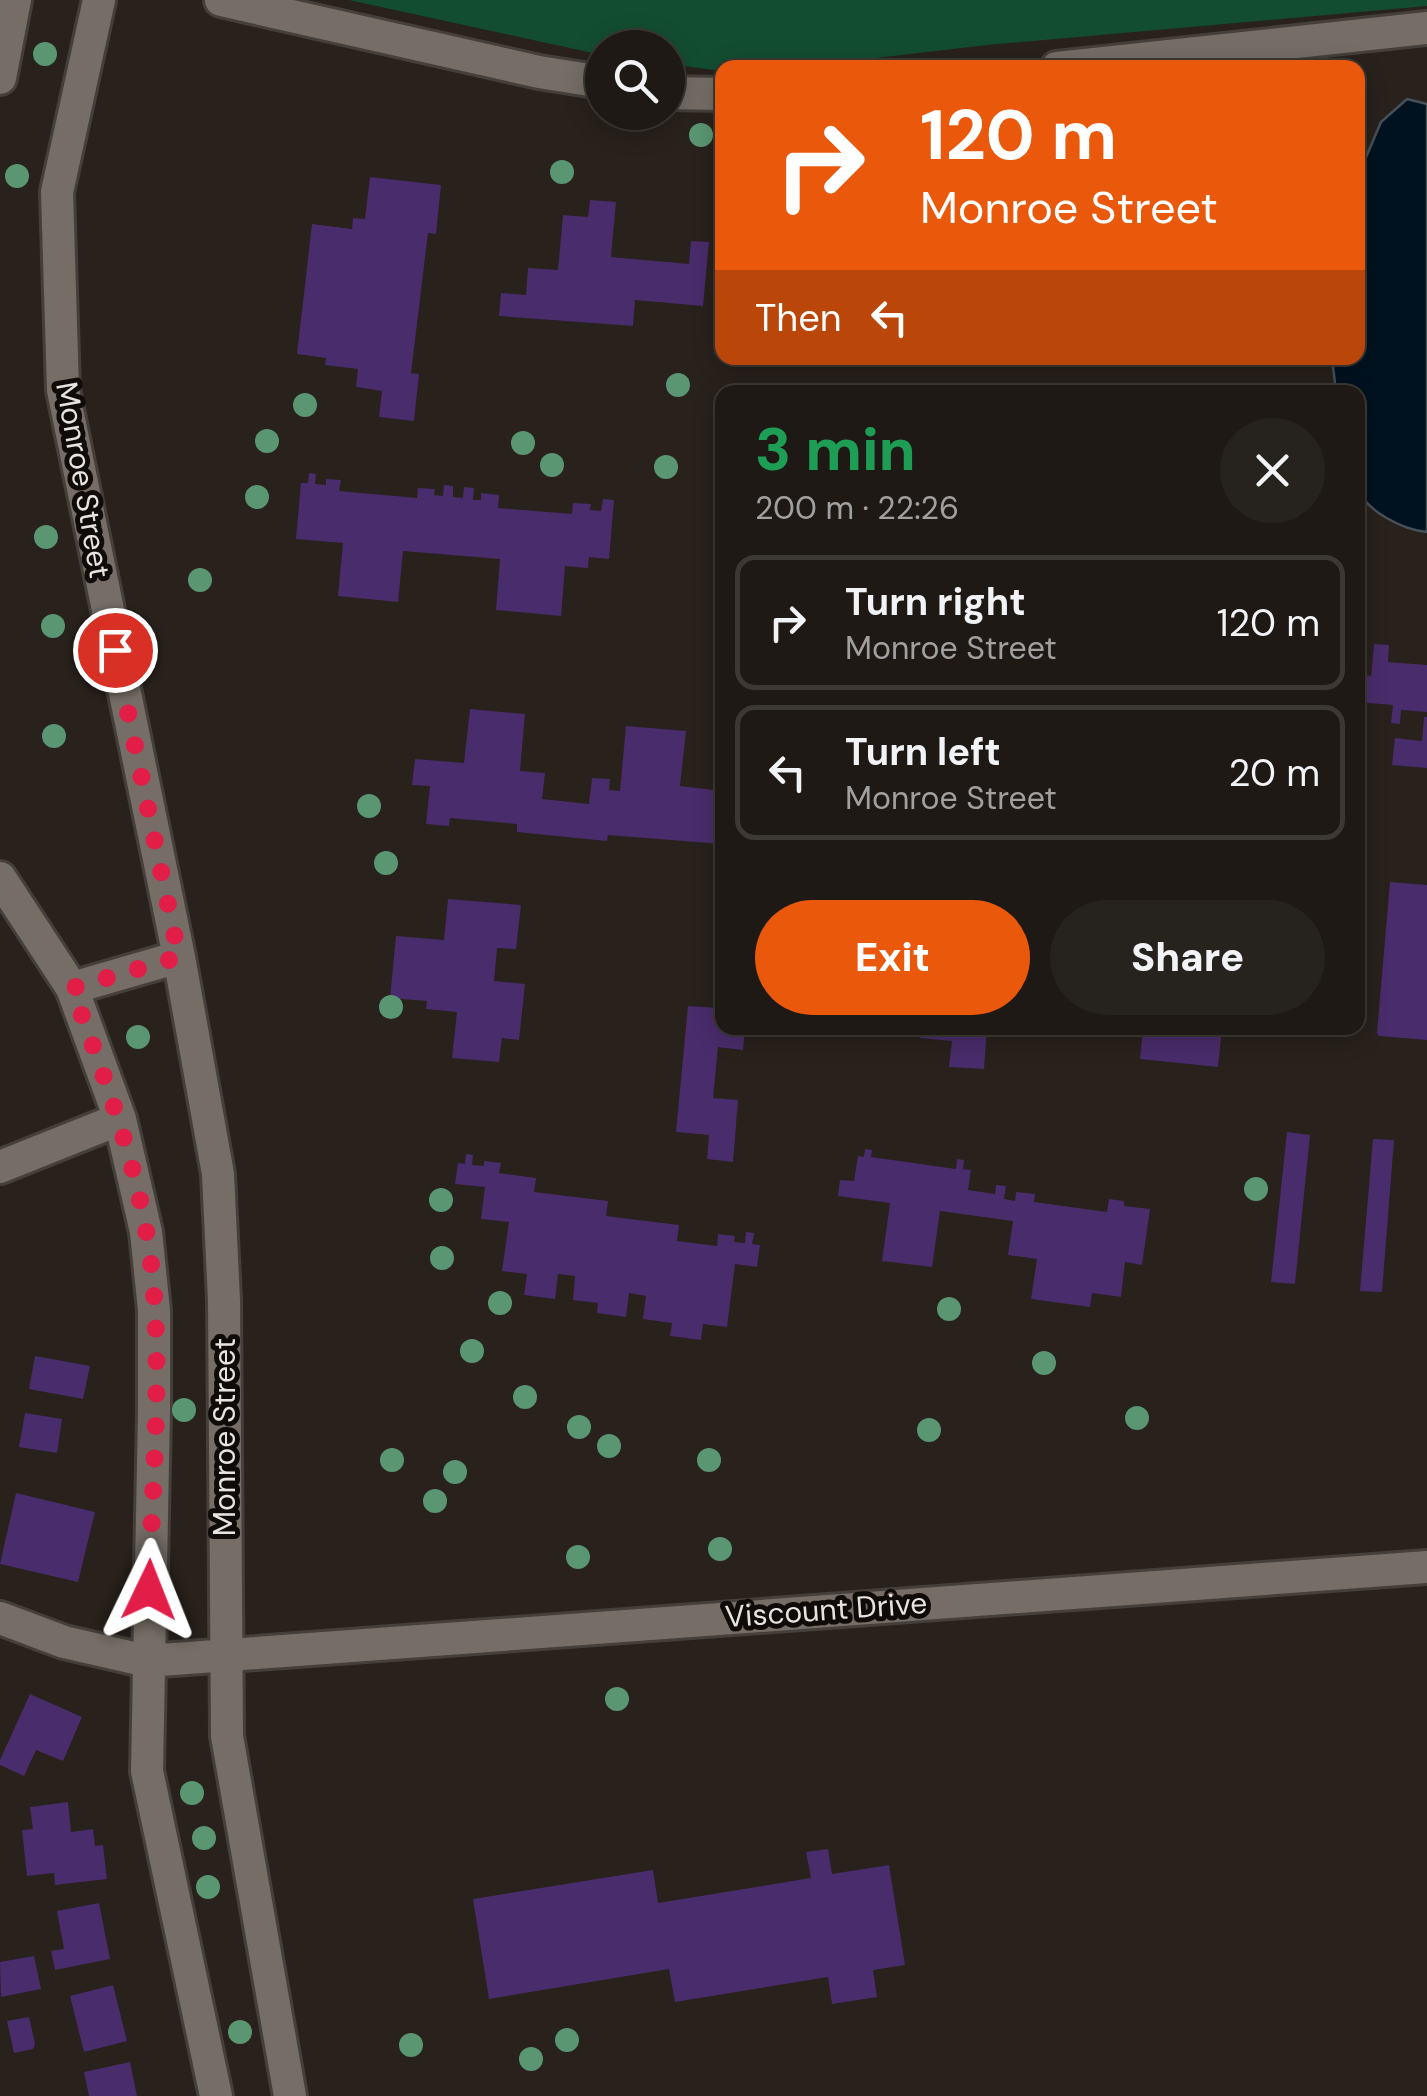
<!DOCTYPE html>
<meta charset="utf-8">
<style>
body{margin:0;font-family:"DM Sans",sans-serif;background:#26221e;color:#f1f3f6;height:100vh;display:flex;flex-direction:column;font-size:38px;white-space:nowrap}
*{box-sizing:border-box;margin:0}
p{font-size:32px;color:#a1a0a0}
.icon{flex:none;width:55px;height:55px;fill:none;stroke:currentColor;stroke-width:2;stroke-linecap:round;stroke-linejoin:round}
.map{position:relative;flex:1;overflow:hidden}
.details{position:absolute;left:715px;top:385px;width:650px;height:650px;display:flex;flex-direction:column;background:#1e1915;border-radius:20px;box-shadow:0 5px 25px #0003,0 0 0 2px #3c3834}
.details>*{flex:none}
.hud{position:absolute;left:715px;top:60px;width:650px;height:305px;border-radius:20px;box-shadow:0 5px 25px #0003,0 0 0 2px #3c3834;background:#ea580c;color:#fff;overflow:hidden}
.controls{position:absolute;left:585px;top:30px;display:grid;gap:20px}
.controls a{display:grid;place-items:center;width:100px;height:100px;border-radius:50%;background:#1e1915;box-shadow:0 5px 25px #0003,0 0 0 2px #3c3834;font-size:50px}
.pin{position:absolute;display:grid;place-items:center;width:85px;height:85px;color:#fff;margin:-42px;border:5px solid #fff;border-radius:50%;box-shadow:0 2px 10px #0007}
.me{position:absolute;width:110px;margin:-55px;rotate:2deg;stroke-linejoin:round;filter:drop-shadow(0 0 8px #0008)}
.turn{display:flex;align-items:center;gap:35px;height:210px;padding:0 40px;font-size:45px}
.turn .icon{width:130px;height:130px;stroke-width:2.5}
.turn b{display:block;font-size:70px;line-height:85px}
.then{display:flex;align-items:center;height:95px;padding:0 40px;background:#0003;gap:20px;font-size:38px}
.round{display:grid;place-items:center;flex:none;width:105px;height:105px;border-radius:52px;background:#26221e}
.summary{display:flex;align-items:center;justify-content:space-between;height:170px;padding:0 40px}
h1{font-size:60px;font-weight:800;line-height:75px;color:#1e9e55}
.primary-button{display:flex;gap:20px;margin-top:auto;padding:20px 40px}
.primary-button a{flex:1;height:115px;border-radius:60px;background:#ea580c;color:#fff;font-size:40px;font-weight:800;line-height:115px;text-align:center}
.primary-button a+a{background:#26221e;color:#f1f3f6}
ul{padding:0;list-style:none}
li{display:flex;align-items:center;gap:30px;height:135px;margin:0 20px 15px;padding:0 20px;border:5px solid #3c3834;border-radius:20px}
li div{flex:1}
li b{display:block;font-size:38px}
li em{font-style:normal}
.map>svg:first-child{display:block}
</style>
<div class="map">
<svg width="1427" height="2096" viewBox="0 0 1427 2096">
<rect width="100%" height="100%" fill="#28211c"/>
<path fill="#134d31" d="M349,0H1427V6L987,45L799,67L722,68V71L668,64V48H602V55Z"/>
<path fill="#001220" stroke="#465159" stroke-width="2.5" d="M1407,99L1427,104V532C1404,530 1364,511 1358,487C1353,469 1358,414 1358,392H1336L1332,358H1358V176L1381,122Z"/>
<path fill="#492c6b" d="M370,177L441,185L436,234L428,233L411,373L419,374L414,421L379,417L382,391L356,387L358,369L325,365L326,358L297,354L312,224L352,229L353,218L365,219Z
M590,200L616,202L611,257L689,264L691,241L709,242L703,306L635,300L633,326L499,316L501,293L526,295L528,268L558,270L563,215L588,217Z
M309,473L316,474L315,484L326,485V479L341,480L339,491L417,498L418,488L435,489L434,495L443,496L444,485L453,486V497L463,498L464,487L474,488L473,500H481V493L499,495L498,508L572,514L573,503L591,504L590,510L601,511L603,499L614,500L609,559L589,557L588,568L565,566L561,616L496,610L500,559L403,551L398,602L338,596L343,543L296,539L301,483H308Z
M1374,644L1389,645L1388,662L1427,665V712L1401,710L1400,724L1391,723L1393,705L1358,702V674L1371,676Z
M470,709L525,714L520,771L545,773L542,799L589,804L592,778L610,779L609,790L620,791L626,726L686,731L680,786L722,791V844L608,835L607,841L517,832V824L450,818L449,826L426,824L430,786L412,785L415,759L464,763Z
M1424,717H1427V768L1392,765L1395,738L1422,741Z
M1390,882L1427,885V1040L1379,1036L1377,1033Z
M448,899L521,905L516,949L497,948L494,981L525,984L519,1040L502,1038L499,1062L452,1058L457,1012L426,1009L427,1001L390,998L396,936L444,940Z
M720,987H722V1028H745L743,1050L718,1047L713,1098L738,1100L733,1162L707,1159L709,1135L676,1132L688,1006L718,1008Z
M921,1028H987L984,1069L949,1067L952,1041L920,1038Z
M1143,1028H1222L1218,1067L1140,1059Z
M1287,1132L1310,1135L1295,1284L1271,1282Z
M1373,1139L1394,1140L1382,1292L1360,1291Z
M865,1149L872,1150L871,1157L956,1169L957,1159L964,1160L963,1169L971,1170L968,1190L995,1194L996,1185L1006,1186L1004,1199L1015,1201L1016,1192L1035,1194L1034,1202L1107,1212L1109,1199L1124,1201V1206L1150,1209L1142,1265L1125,1262L1121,1297L1092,1293L1090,1307L1031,1299L1037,1259L1008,1255L1013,1221L940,1211L932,1267L882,1261L890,1203L838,1196L840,1180L854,1181L858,1156L864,1157Z
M466,1154L473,1155L472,1165L484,1166V1161L501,1163L499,1173L536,1178L534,1192L608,1201L606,1216L679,1225L677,1241L717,1246L718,1234L735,1236L734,1242L745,1243L746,1232L754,1233L752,1244L760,1245L757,1267L735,1264L727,1327L703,1324L701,1340L670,1336L672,1323L643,1319L646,1296L629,1293L626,1317L597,1313L598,1303L573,1300L575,1276L558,1274L555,1299L524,1295L527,1274L502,1271L509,1222L481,1219L485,1187L455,1184L458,1163L465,1164Z
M35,1356L90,1366L83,1399L29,1389Z
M25,1413L62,1419L57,1453L19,1447Z
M16,1493L95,1512L78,1582L0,1564Z
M30,1694L82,1717L63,1761L36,1750L24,1776L0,1765V1760Z
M68,1802L71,1832L93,1829L95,1846L103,1845L107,1879L55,1885L54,1873L27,1876L22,1830L33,1829L30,1807Z
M828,1849L832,1874L889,1865L905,1965L873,1970L877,1997L832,2004L828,1977L675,2002L669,1969L489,1999L473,1899L653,1870L658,1903L811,1878L806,1852Z
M99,1903L110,1959L55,1970L51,1951L64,1949L57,1911Z
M34,1956L41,1989L1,1997L0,1962Z
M113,1985L127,2041L84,2052L70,1996Z
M29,2017L35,2044L33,2049L14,2053L7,2021Z
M130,2062L137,2096H89L84,2072Z"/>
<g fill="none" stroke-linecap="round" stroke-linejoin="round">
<g stroke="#443f3a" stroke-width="38">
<path id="minor" d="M99,0L57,192L63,390L179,957L218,1174L224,1300L227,1736L290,2096
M221,0L539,72L602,82
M1057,68L1427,28
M0,78L15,0
M668,93L722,94
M0,878L72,988L120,1119L146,1232L154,1310V1413L147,1771L216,2096
M72,988L179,957
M0,1167L120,1119
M0,1618L64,1642L147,1661L1427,1567"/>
</g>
<use href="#minor" stroke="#756d66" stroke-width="32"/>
</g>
<g fill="#5a9672">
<circle cx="45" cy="54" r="12"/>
<circle cx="701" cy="135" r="12"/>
<circle cx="562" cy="172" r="12"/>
<circle cx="17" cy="176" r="12"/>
<circle cx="678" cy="385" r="12"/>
<circle cx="305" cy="405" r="12"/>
<circle cx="267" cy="441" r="12"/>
<circle cx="523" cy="443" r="12"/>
<circle cx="552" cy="465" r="12"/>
<circle cx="666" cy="467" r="12"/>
<circle cx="257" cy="497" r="12"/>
<circle cx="46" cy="537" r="12"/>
<circle cx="200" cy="580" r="12"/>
<circle cx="53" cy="626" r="12"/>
<circle cx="54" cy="736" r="12"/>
<circle cx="369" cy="806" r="12"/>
<circle cx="386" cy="863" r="12"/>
<circle cx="391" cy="1007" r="12"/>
<circle cx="138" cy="1037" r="12"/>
<circle cx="1256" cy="1189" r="12"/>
<circle cx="441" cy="1200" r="12"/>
<circle cx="442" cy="1258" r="12"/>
<circle cx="500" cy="1303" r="12"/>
<circle cx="949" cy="1309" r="12"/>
<circle cx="472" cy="1351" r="12"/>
<circle cx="1044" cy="1363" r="12"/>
<circle cx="525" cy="1397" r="12"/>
<circle cx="184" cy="1410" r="12"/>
<circle cx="1137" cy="1418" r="12"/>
<circle cx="579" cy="1427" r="12"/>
<circle cx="929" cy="1430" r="12"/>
<circle cx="609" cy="1446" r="12"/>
<circle cx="392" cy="1460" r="12"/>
<circle cx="709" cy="1460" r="12"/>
<circle cx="455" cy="1472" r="12"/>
<circle cx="435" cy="1501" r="12"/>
<circle cx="720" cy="1549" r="12"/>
<circle cx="578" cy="1557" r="12"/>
<circle cx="617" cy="1699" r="12"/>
<circle cx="192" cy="1793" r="12"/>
<circle cx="204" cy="1838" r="12"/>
<circle cx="208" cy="1887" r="12"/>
<circle cx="240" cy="2032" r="12"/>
<circle cx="567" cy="2040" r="12"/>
<circle cx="411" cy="2045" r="12"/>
<circle cx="531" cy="2059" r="12"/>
</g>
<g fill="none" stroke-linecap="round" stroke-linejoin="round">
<path stroke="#e11d48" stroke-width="18" stroke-dasharray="0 32.4" d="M115,650L179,957L72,988C101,1068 131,1146 146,1230C166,1340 152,1477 149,1590"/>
</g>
<g text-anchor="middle" stroke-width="10" stroke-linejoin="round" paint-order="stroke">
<g font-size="30" fill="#e8e3df" stroke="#0e0b09">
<text transform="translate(83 480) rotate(80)" y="10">Monroe Street</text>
<text transform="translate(225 1437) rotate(-90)" y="10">Monroe Street</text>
<text transform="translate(826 1610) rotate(-4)" y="10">Viscount Drive</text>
</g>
</g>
</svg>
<div class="controls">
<a><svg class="icon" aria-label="search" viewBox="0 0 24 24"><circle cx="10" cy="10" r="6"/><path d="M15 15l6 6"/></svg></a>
</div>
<div class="pin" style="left:115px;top:650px;background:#d93025"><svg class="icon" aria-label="arrive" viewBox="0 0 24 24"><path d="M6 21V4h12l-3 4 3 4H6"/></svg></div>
<svg class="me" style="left:149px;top:1590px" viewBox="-20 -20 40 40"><path d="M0-17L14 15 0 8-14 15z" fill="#e11d48" stroke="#fff" stroke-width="4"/></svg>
<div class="hud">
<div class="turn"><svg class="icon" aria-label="right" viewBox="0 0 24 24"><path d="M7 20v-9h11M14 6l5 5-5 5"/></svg><div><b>120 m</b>Monroe Street</div></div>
<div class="then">Then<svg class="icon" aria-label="left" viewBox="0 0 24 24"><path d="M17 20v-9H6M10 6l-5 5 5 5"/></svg></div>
</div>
<section class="details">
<div class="summary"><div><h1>3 min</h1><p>200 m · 22:26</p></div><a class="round"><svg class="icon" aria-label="close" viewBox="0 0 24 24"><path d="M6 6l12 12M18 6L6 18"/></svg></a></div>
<ul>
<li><svg class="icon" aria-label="right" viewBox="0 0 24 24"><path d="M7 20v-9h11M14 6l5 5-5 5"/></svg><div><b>Turn right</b><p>Monroe Street</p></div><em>120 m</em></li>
<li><svg class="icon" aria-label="left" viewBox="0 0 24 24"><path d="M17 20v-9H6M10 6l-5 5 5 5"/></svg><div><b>Turn left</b><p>Monroe Street</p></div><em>20 m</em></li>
</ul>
<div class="primary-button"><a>Exit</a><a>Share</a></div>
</section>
</div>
